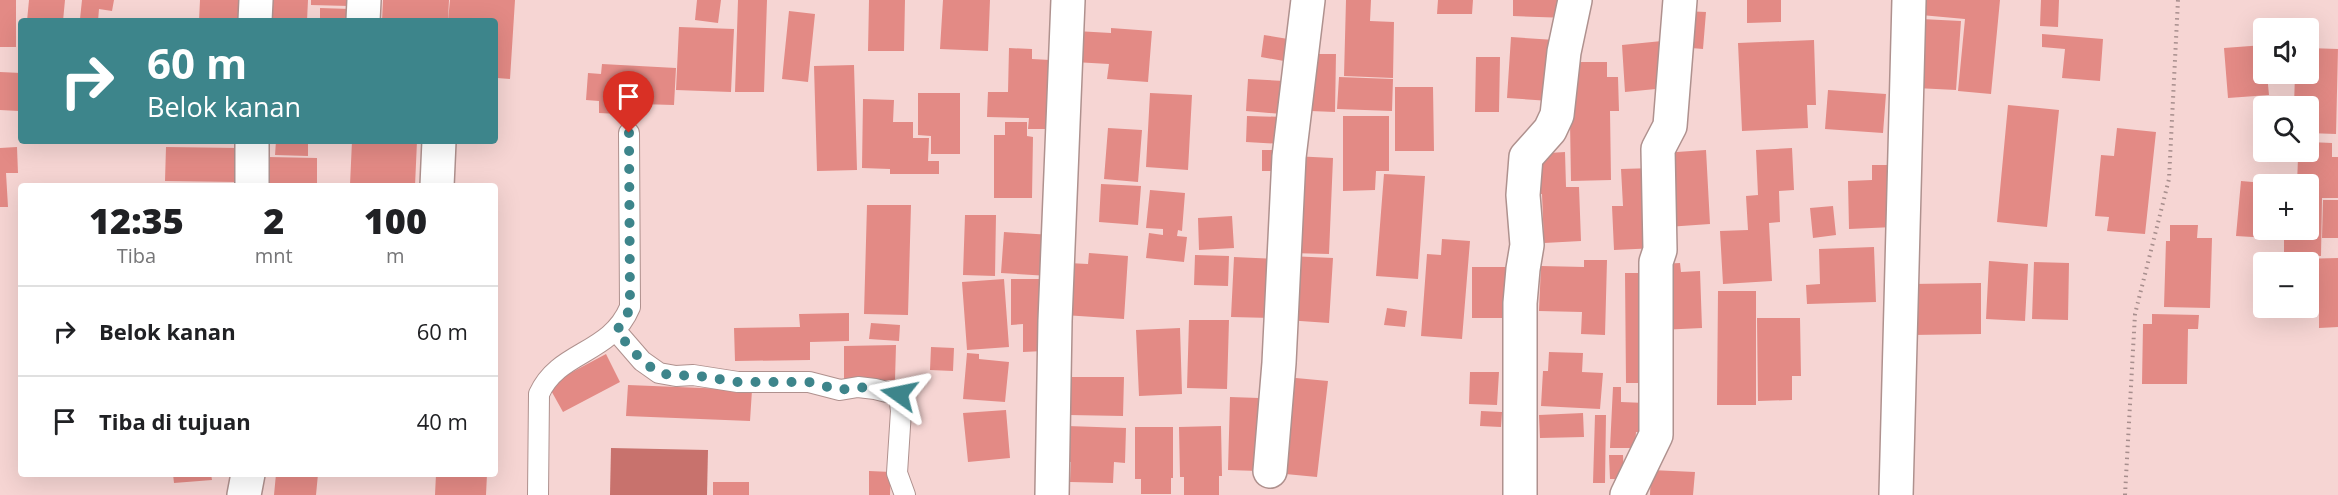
<!DOCTYPE html>
<html lang="id">
<meta charset="utf-8">
<style>
body{margin:0;font-family:"Open Sans",sans-serif;background:#f6f6f6;color:#202124;height:100vh;display:flex;flex-direction:column;font-size:22px;white-space:nowrap}
*{box-sizing:border-box;margin:0}
p{font-size:20px;color:#757577}
.icon{flex:none;width:33px;height:33px;fill:none;stroke:currentColor;stroke-width:2;stroke-linecap:round;stroke-linejoin:round}
.map{position:relative;flex:1;overflow:hidden}
.details{position:absolute;left:18px;top:183px;width:480px;height:294px;display:flex;flex-direction:column;background:#fff;border-radius:6px;box-shadow:0 6px 24px #0002}
.details>*{flex:none}
.hud{position:absolute;left:18px;top:18px;width:480px;height:126px;border-radius:6px;box-shadow:0 6px 24px #0002;background:#3d858b;color:#fff;overflow:hidden}
.controls{position:absolute;left:2253px;top:18px;display:grid;gap:12px}
.controls a{display:grid;place-items:center;width:66px;height:66px;border-radius:6px;background:#fff;box-shadow:0 6px 24px #0002;font-size:30px}
.pin{position:absolute;display:grid;place-items:center;width:51px;height:51px;color:#fff;margin:-62px -26px;border-radius:50% 50% 50% 0;rotate:-45deg;box-shadow:0 0 6px #0007}
.pin .icon{rotate:45deg}
.me{position:absolute;width:66px;margin:-33px;rotate:282deg;stroke-linejoin:round;filter:drop-shadow(0 0 4px #0008)}
.turn{display:flex;align-items:center;gap:21px;height:126px;padding:0 30px;font-size:27px}
.turn .icon{width:78px;height:78px;stroke-width:2.5}
.turn b{display:block;font-size:42px;line-height:51px}
.eta{display:flex;justify-content:space-evenly;align-items:center;height:102px;text-align:center}
.eta b{font-size:36px;font-weight:800;line-height:42px}
ul{padding:0;list-style:none}
li{display:flex;align-items:center;gap:18px;height:90px;padding:0 30px;border-top:2px solid #e0e0e0}
li div{flex:1}
li b{display:block;font-size:22px}
li em{font-style:normal}
.map>svg:first-child{display:block}
</style>
<div class="map">
<svg width="2338" height="495" viewBox="0 0 2338 495">
<rect width="100%" height="100%" fill="#f6d5d3"/>
<path fill="#c8726d" d="M611,448L708,450L707,495H610Z"/>
<path fill="#e38a85" d="M0,0H16V47H0Z
M29,0H65L63,21H27Z
M82,0H114L112,11L99,9L98,21L80,19Z
M200,0H251V21H199Z
M261,0H308L307,21H260Z
M311,0H349V6L311,5Z
M383,0H449L448,19L382,21Z
M450,0H515L510,79L497,78V72H495V21H448Z
M697,0H721L718,23L695,20Z
M738,0H767L764,92H735Z
M869,0H905L904,51H868Z
M943,0H990L988,51L940,49Z
M1346,0H1371L1370,21L1394,22L1393,78L1344,76Z
M1438,0H1473L1472,14H1437Z
M1513,0H1569L1568,18L1513,16Z
M1747,0H1781V22L1747,23Z
M1922,0H2000L1991,94L1958,91L1965,19L1921,15Z
M2041,0H2059L2058,27L2040,26Z
M320,8L350,9L349,21H320Z
M789,11L815,14L808,82L782,79Z
M1683,11L1706,12L1703,49L1680,47Z
M1921,19L1961,21L1956,90L1916,88Z
M679,27L734,29L731,92L676,90Z
M1111,28L1152,31L1148,82L1107,79L1109,64L1074,62L1076,31L1111,33Z
M2042,34L2103,39L2100,81L2062,78L2065,49L2042,47Z
M1264,35L1288,39L1284,61L1261,57Z
M1511,37L1555,40L1550,101L1507,98Z
M1814,40L1816,105H1807L1808,128L1742,131L1738,43Z
M1662,41L1666,88L1625,92L1622,45Z
M2264,45V74H2267L2269,95L2228,98L2224,48Z
M1009,48L1032,49V59L1050,60L1047,129H1028L1029,118L987,117L988,92H1008Z
M2308,48L2338,49L2336,134L2308,133V106H2294L2295,74H2308Z
M1312,54H1336L1335,112L1311,111Z
M1476,57H1500L1499,112H1475Z
M1569,62H1607V77H1618L1619,111H1610L1611,180L1571,181Z
M602,64L676,68L674,105L639,104V115L599,113V101L586,100L588,73L601,74Z
M854,65L857,170L817,171L814,66Z
M0,72L21,73L19,111L0,110Z
M1339,77L1393,79L1392,111L1337,109Z
M1248,79L1284,81L1282,114L1246,111Z
M1395,87H1433L1434,151H1395Z
M1828,90L1886,94L1883,133L1825,129Z
M918,93H960V154H931V136L918,135Z
M1150,93L1192,95L1188,170L1146,167Z
M863,99L894,100L893,122H913V138H929L928,161H939V174H890V169L862,168Z
M2008,105L2059,110L2047,227L1997,222Z
M1247,116L1284,117L1283,144L1246,142Z
M1343,116H1389V171H1376L1375,190L1343,191Z
M1005,122H1027V136L1033,137L1032,198H994V135H1005Z
M1108,128L1142,130L1138,182L1104,179Z
M2117,128L2156,132L2145,234L2107,231L2109,217L2095,216L2101,155L2114,156Z
M276,141H308V156L275,155Z
M352,141H417L415,186L350,185Z
M2309,142L2332,143V157H2338V198H2322L2321,256L2284,255V230H2308V184H2297L2298,158H2309Z
M17,147L18,173H6L8,207H0V148Z
M166,147L238,148L237,182L165,181Z
M1792,148L1794,190L1779,191L1780,222L1769,223L1772,281L1723,284L1720,231L1748,230L1746,196L1758,195L1756,150Z
M1262,150H1284V171H1262Z
M1706,150L1710,224L1667,227L1662,153Z
M1565,152L1566,187H1579L1581,241L1544,243L1542,194H1535L1533,154Z
M1293,156L1333,158L1329,254L1290,253Z
M268,157L317,158V186H267Z
M1872,165H1893L1894,227L1849,229L1848,181L1872,180Z
M1654,168L1657,248L1614,250L1612,206H1623L1621,169Z
M1384,174L1425,176L1418,279L1376,276Z
M2241,181L2264,183V230H2270L2269,238L2236,236Z
M1101,184L1141,186L1138,225L1099,222Z
M1150,190L1185,193L1182,231L1178,230L1177,236L1187,237L1184,262L1146,258L1149,233L1163,235V229L1146,228Z
M2323,200H2338V238H2322Z
M867,205H911L908,315L864,314Z
M1833,206L1836,235L1813,238L1810,208Z
M965,215H996L995,276L963,275Z
M1232,216L1234,248L1199,250L1198,218Z
M2170,225H2198L2197,238H2212L2210,308L2164,307L2166,241H2170Z
M1004,232L1052,235L1049,276L1001,273Z
M1442,239L1470,241L1462,339L1421,336L1427,254L1441,255Z
M1874,247L1876,302L1807,304L1806,285L1820,284L1819,249Z
M1089,253L1128,256L1124,319L1064,315L1068,263L1088,264Z
M1195,255L1229,256L1228,286L1194,285Z
M1289,256L1333,258L1329,323L1286,320Z
M1234,257L1278,259L1275,318L1231,317Z
M2338,258V327L2319,328V312H2302V308H2308V262H2300V259Z
M1584,260H1607L1605,335L1581,334L1582,312L1539,311L1541,266L1584,267Z
M1989,261L2028,264L2025,321L1986,319Z
M2034,262L2069,263L2068,320L2032,319Z
M1680,263L1681,272L1700,271L1702,328L1660,330L1658,264Z
M1472,267H1507V318H1472Z
M1625,273H1653V383H1626Z
M1004,279L1009,347L967,350L962,282Z
M1011,279H1045L1044,351L1023,352V324L1011,325Z
M1981,283V334L1912,335L1911,284Z
M1718,291H1756V405H1717Z
M1387,308L1407,311L1405,327L1384,325Z
M849,313V341L810,342V360L735,361L734,328L800,327L799,314Z
M2152,314L2199,315L2198,329H2188L2187,384H2142L2143,324H2152Z
M1757,318H1800L1801,376H1792V400L1758,401Z
M1189,320H1229L1227,389L1187,388Z
M871,323L900,325L899,341L869,339Z
M1180,328L1182,394L1139,396L1136,330Z
M896,345L895,380H844V346Z
M931,347L954,348L953,371L930,370Z
M1549,352L1583,353L1582,372L1603,373L1600,409L1541,406L1543,371H1548Z
M967,353L979,354V359L1009,362L1005,402L963,399Z
M606,354L620,382L563,412L548,385Z
M1470,372H1499L1497,405L1469,404Z
M1069,377H1124L1123,416L1069,415Z
M1285,377L1328,381L1317,477L1275,473Z
M628,385L752,390L750,421L626,416Z
M1613,387H1621V402L1645,403L1644,432H1636L1635,448H1610Z
M1230,397L1259,398L1258,471L1228,470Z
M1006,410L1010,458L968,462L963,413Z
M1481,411L1502,412L1501,427L1480,426Z
M1583,413L1584,437L1540,438L1539,415Z
M1595,415H1606L1605,483H1593Z
M1067,426L1126,428L1125,463L1114,462L1113,483L1070,482L1071,462H1065Z
M1221,426L1222,476H1219V495H1184V477H1180L1179,427Z
M1135,427H1173V478H1171V494H1141V479H1135Z
M1609,455H1623L1624,479H1610Z
M1651,470L1695,472L1693,495H1650Z
M869,471L891,472L890,495H869Z
M173,474H211L212,480L174,483Z
M276,474H318L316,495H274Z
M436,474H487L486,495H435Z
M713,482H749V495H713Z"/>
<g fill="none" stroke-linecap="round" stroke-linejoin="round">
<g stroke="#af918e" stroke-width="22">
<path id="lane" d="M616,331L642,361L659,373L676,376L693,375L738,382H809L840,390L858,387L875,389L899,395L901,411L897,473L905,495
M538,495L539,394C559,350 610,355 630,307L629,133"/>
</g>
<g stroke="#af918e" stroke-width="36">
<path id="street" d="M255,21L256,0
M363,21L364,0
M252,141V186
M437,186L439,141
M1270,471L1279,363L1289,157L1308,0
M244,495L248,474
M1052,495L1055,321L1068,0
M1520,495V303L1523,269L1527,245L1523,195L1526,157L1550,130L1557,115L1564,52L1575,0
M1627,495L1656,435V262L1660,250L1658,149L1670,126L1680,0
M1896,495L1909,0"/>
</g>
<path stroke="#a78e8d" stroke-width="4" stroke-dasharray="1.5 4.5" stroke-linecap="butt" d="M2125,495L2135,314L2169,179L2178,0"/>
<use href="#lane" stroke="#fff" stroke-width="20"/>
<use href="#street" stroke="#fff" stroke-width="33"/>
</g>
<g fill="none" stroke-linecap="round" stroke-linejoin="round">
<path stroke="#3d858b" stroke-width="10" stroke-dasharray="0 18" d="M629,133L630,307L625,320L616,331L642,361L659,373L676,376L693,375L738,382H809L840,390L858,387L874,389L899,394"/>
</g>
</svg>
<div class="controls">
<a><svg class="icon" aria-label="sound" viewBox="0 0 24 24"><path d="M4 9h4l5-4v14l-5-4H4zM17 9q2 3 0 6"/></svg></a>
<a><svg class="icon" aria-label="search" viewBox="0 0 24 24"><circle cx="10" cy="10" r="6"/><path d="M15 15l6 6"/></svg></a>
<a>+</a>
<a>−</a>
</div>
<div class="pin" style="left:629px;top:133px;background:#d93025"><svg class="icon" aria-label="arrive" viewBox="0 0 24 24"><path d="M6 21V4h12l-3 4 3 4H6"/></svg></div>
<svg class="me" style="left:899px;top:394px" viewBox="-20 -20 40 40"><path d="M0-17L14 15 0 8-14 15z" fill="#3d858b" stroke="#fff" stroke-width="4"/></svg>
<div class="hud">
<div class="turn"><svg class="icon" aria-label="right" viewBox="0 0 24 24"><path d="M7 20v-9h11M14 6l5 5-5 5"/></svg><div><b>60 m</b>Belok kanan</div></div>
</div>
<section class="details">
<div class="eta">
<div><b>12:35</b><p>Tiba</p></div>
<div><b>2</b><p>mnt</p></div>
<div><b>100</b><p>m</p></div>
</div>
<ul>
<li><svg class="icon" aria-label="right" viewBox="0 0 24 24"><path d="M7 20v-9h11M14 6l5 5-5 5"/></svg><div><b>Belok kanan</b></div><em>60 m</em></li>
<li><svg class="icon" aria-label="arrive" viewBox="0 0 24 24"><path d="M6 21V4h12l-3 4 3 4H6"/></svg><div><b>Tiba di tujuan</b></div><em>40 m</em></li>
</ul>
</section>
</div>
